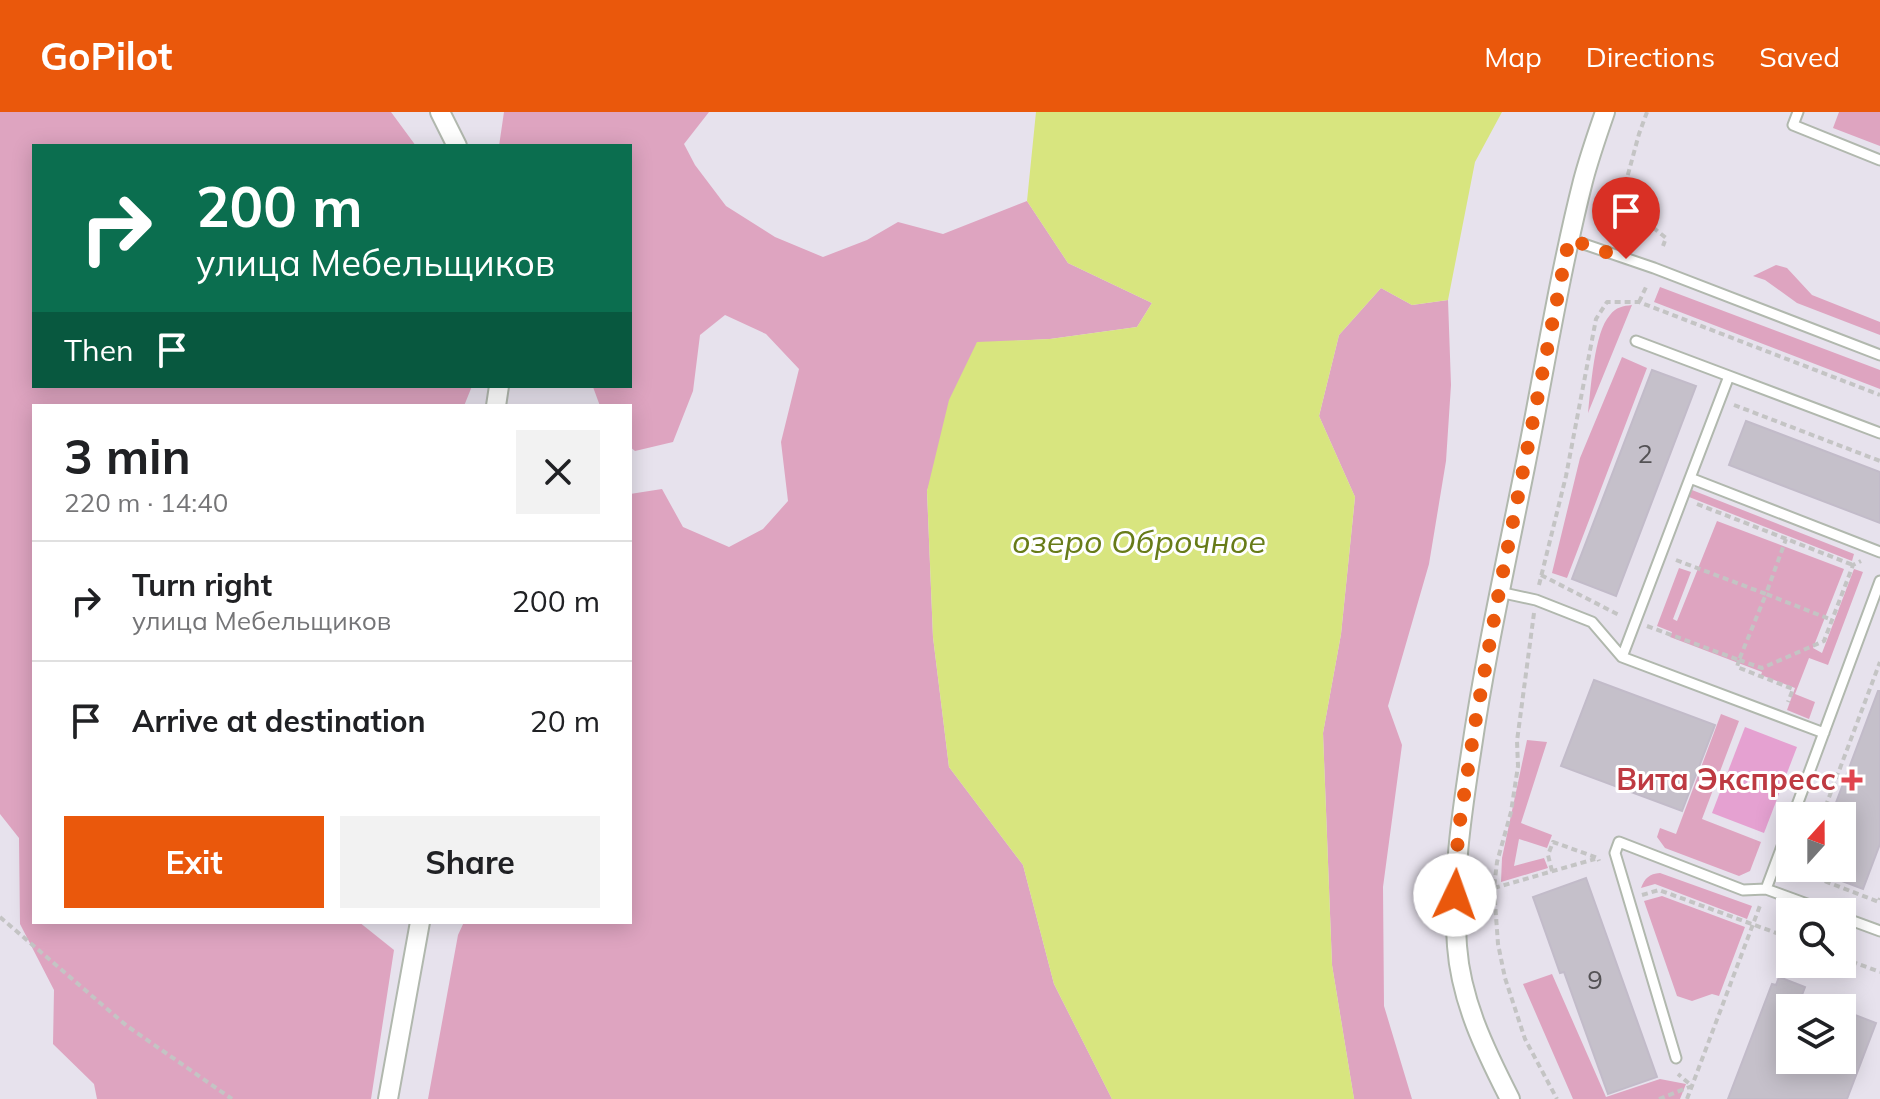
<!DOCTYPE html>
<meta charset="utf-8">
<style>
body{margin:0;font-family:Mulish,sans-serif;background:#f2f2f2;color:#202124;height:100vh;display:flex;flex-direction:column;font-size:30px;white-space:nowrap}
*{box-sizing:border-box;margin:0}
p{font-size:26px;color:#757577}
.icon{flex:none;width:44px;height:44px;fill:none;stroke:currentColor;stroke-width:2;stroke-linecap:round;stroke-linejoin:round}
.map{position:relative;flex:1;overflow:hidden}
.side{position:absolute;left:32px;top:292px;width:600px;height:520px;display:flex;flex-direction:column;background:#fff;border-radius:0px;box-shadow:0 4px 20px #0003}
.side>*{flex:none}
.hud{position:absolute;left:32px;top:32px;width:600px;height:244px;border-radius:0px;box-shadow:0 4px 20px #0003;background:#0b6e4f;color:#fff;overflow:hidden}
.needle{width:52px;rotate:21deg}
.fabs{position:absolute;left:1776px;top:690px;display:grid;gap:16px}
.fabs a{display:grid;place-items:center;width:80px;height:80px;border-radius:0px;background:#fff;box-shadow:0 4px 20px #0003;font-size:40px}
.pin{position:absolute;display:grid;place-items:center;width:68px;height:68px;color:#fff;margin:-82px -34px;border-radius:50% 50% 50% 0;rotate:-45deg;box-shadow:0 0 8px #0007}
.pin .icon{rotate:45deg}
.me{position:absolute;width:88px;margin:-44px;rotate:3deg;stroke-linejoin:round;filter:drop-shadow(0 0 6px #0008)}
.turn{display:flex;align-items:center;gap:28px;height:168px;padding:0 32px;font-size:36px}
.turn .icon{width:104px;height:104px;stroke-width:2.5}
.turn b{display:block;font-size:56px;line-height:68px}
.then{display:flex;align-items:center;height:76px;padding:0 32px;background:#0003;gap:16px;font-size:30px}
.round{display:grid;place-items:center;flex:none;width:84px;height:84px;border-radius:0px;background:#f2f2f2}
.summary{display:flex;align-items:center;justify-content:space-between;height:136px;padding:0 32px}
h1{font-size:48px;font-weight:700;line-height:60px}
.cta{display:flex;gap:16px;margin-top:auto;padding:16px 32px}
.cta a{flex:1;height:92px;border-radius:0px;background:#ea580c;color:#fff;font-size:32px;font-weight:700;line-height:92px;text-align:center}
.cta a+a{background:#f2f2f2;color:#202124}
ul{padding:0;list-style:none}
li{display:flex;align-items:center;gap:24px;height:120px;padding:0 32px;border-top:2px solid #e0e0e0}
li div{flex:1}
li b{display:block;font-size:30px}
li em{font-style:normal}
header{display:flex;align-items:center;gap:48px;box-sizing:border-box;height:112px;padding:0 40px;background:#ea580c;color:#fff}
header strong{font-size:38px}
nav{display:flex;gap:44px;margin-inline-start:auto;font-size:28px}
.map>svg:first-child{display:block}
</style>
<header>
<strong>GoPilot</strong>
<nav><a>Map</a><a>Directions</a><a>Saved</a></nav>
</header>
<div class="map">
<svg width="1880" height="987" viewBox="0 0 1880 987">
<rect width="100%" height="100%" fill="#e7e2ed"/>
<path fill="#dea4c0" d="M0,0H391L416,34H34V274H472L464,294H34V810H359L394,838L371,987H97L94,972L53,932L54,878L20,812L19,726L0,702Z
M504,0H709L684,32L695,53L726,94L775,125L823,145L867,128L898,110L943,122L1027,89L1068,151L1152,191L1137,215L1050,227L977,231L927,379L933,525L949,655L1023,753L1054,872L1112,987H428L458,823L464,810H630V382L662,377L683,415L729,435L763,417L788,389L781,330L799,257L766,222L725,203L700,223L693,279L673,330L635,339L630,335V294H600L593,275L589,274H630V34H499Z
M1839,0H1880V34L1833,16Z
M1776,153L1787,156L1812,183L1880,210V223L1797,191L1765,168L1753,164Z
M1660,175L1880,258V277L1654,190Z
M1381,176L1412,193L1448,188L1451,273L1446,349L1429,452L1388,594L1402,633L1383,775L1384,894L1412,987H1354L1332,853L1323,621L1341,522L1355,385L1319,304L1339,223Z
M1632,193L1588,301C1591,277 1594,220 1610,203C1616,195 1623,194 1632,193Z
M1622,245L1647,256L1567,466L1552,461L1580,346Z
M1692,378L1854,442L1852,449L1689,385Z
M1717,409L1844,457L1813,536L1822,541L1854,457L1863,460L1828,553L1809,546L1795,582L1815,590L1809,607L1787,598L1795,576L1761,563L1762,560L1670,525L1672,520L1657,514L1679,456L1691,460L1673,507L1677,509Z
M1721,602L1739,609L1702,707L1761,730L1750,759L1739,764L1665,736L1657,725L1660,716L1676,722Z
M1527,628L1547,630L1521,711L1552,723L1547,736L1519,727L1514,754L1544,746L1548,756L1501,770L1502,746Z
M1660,761L1752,794L1747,807L1655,772L1641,776C1645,766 1649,762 1660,761Z
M1662,784L1745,815L1719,884L1712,882L1692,889L1677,884L1644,789Z
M1552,862L1606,985L1660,967L1686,972L1680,987H1573L1523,872Z"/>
<path fill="#e5a1d1" d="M1745,615L1797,635L1764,721L1712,701Z"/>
<path fill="#d8e57f" d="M1036,0H1502L1475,50L1448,188L1412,193L1381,176L1339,223L1319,304L1355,385L1341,522L1323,621L1332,853L1354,987H1112L1054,872L1023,753L949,655L933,525L927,379L949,288L977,230L1050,227L1137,215L1152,191L1068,151L1027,89Z"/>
<path fill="#c5c0ca" stroke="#c2bbc9" stroke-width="2" d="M1652,258L1696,274L1616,484L1572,467Z
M1746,309L1880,360V411L1729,353Z
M1594,568L1715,613L1682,699L1561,654Z
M1878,579H1880V732L1863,777L1842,769V704H1831Z
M1586,766L1657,965L1608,982L1564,860L1560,861L1533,785Z
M1779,865L1805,875L1797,896H1790V948H1842V898L1876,911L1847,987H1728L1772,872L1776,873Z"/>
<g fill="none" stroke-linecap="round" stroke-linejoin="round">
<g stroke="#b1b8ae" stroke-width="13">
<path id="service" d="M1798,0L1793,13L1880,48
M1569,127L1654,156L1880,243
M1636,229L1729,264
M1690,366L1729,264L1880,321
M1499,480L1536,488L1592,510L1622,545L1824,621
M1622,545L1690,366L1880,440
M1793,704L1880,469
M1766,777L1790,713
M1842,805L1880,819
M1676,946L1615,741L1619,730L1743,778L1766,777L1829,800"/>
</g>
<g stroke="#b1b8ae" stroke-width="22">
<path id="minor" d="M440,0L457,34
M496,294L499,274
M388,987L420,810
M1510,987C1485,938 1461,889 1457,834C1452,767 1461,706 1471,641C1485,545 1506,450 1525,355C1544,260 1559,164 1583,69C1589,46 1597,23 1605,0"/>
</g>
<path stroke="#c4c4c4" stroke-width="4" stroke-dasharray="6 4" stroke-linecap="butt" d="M1647,0L1639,22L1624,77L1634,100L1666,126L1663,134
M1639,190L1647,173
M1734,293L1880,349
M1697,392L1853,453
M1676,448L1766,482L1786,427
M1541,463L1621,504
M1539,473L1566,364L1596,207L1607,190H1639L1880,283
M1534,501L1517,629L1518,654L1511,700L1497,750L1494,776L1498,832L1505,866L1525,927L1557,987
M1647,514L1739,548L1766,482L1832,508
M1739,548L1737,555L1793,577L1788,590
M1739,548L1762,556L1824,529L1853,453L1861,449
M1822,704L1880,550
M1803,756L1801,760L1879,790L1880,786
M1552,759L1548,743L1553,730L1598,746L1599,749
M1494,776L1595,747
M1642,783L1659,778L1790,826
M0,805L127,914L232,987
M1842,846L1880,860
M1659,987L1692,974L1678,962
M1687,987L1761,791"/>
<use href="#service" stroke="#fff" stroke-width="9"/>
<use href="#minor" stroke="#fff" stroke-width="18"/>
</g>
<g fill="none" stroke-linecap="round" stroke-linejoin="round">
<path stroke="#ea580c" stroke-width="14" stroke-dasharray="0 25.2" d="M1455,783L1458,722L1475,612L1499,480L1569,127L1626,147"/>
</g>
<path fill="#e0444e" stroke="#fff" stroke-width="3" d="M1848 656h8v8h8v8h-8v8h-8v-8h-8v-8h8z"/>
<g text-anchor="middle" stroke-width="6" stroke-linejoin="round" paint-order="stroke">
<g font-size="26" fill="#545255">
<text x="1645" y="351">2</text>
<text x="1595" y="877">9</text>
</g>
<g font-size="30" font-weight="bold" fill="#be3a42" stroke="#fff" text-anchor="end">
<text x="1836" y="678">Вита Экспресс</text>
</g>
<g font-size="32" font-style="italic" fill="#677b18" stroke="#fff">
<text x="1139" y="441">озеро Оброчное</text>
</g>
</g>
</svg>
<div class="fabs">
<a><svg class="needle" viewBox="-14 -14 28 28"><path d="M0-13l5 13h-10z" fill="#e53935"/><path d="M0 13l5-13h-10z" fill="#757577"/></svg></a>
<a><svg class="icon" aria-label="search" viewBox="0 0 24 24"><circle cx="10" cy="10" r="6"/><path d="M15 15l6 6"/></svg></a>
<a><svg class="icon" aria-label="layers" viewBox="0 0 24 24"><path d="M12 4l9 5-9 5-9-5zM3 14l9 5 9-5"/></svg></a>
</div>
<div class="pin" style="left:1626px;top:147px;background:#d93025"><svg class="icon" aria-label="arrive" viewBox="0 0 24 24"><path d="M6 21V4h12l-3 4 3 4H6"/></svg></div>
<svg class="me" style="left:1455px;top:783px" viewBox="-20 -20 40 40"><circle r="19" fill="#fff"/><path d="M0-13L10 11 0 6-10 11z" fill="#ea580c"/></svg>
<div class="hud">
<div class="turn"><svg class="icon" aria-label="right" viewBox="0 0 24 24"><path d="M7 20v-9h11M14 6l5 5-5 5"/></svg><div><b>200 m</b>улица Мебельщиков</div></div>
<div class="then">Then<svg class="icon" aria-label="arrive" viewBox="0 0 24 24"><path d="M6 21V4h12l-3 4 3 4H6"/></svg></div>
</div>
<section class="side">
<div class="summary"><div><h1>3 min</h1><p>220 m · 14:40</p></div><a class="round"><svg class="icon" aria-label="close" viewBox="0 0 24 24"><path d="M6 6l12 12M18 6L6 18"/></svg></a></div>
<ul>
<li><svg class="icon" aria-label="right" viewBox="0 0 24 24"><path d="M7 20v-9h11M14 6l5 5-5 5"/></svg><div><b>Turn right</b><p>улица Мебельщиков</p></div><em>200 m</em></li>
<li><svg class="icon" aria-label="arrive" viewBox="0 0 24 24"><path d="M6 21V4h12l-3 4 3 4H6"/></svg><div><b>Arrive at destination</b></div><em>20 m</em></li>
</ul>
<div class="cta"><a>Exit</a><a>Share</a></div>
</section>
</div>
